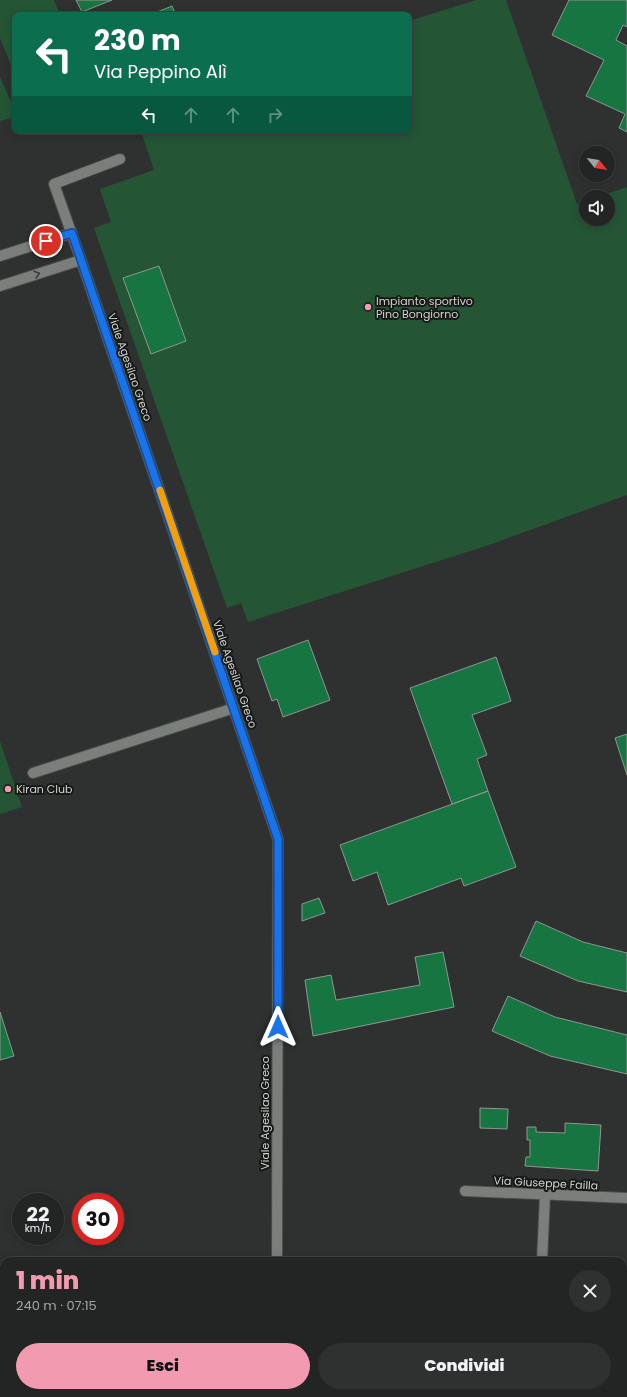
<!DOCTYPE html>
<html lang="it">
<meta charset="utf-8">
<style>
body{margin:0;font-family:Poppins,sans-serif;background:#2e3130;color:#f1f3f6;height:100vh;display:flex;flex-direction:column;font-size:15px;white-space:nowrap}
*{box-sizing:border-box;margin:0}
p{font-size:13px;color:#a2a5a6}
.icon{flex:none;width:22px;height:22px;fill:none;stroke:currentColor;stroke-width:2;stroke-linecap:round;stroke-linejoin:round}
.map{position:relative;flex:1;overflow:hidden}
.panel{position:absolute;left:0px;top:1257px;width:627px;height:140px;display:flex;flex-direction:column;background:#222523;border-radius:12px 12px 0 0;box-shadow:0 2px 10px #0003,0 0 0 1px #3f4241}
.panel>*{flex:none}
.hud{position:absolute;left:12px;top:12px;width:400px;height:122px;border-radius:8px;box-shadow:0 2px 10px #0003,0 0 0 1px #3f4241;background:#0b6e4f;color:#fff;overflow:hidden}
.needle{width:26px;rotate:120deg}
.fabs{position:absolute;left:579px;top:146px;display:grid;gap:8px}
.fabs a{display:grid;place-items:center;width:36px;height:36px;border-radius:50%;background:#222523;box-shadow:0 2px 10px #0003,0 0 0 1px #3f4241;font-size:20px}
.speed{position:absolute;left:12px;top:1193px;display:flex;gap:8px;font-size:20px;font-weight:700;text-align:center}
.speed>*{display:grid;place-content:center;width:52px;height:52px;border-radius:50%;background:#222523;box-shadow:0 2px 10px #0003,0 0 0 1px #3f4241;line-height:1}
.speed small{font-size:10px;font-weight:400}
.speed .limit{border:6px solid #d22;background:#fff;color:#111}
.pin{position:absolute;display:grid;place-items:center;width:34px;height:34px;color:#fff;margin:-17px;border:2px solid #fff;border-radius:50%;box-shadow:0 1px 4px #0007}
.me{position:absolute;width:44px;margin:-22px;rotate:0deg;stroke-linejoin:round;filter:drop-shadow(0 0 3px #0008)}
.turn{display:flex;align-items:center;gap:14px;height:84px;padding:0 16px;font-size:18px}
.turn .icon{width:52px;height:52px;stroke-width:2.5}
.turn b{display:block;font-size:28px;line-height:34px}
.lanes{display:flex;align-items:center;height:38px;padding:0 16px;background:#0003;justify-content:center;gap:20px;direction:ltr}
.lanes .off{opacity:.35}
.round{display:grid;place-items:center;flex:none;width:42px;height:42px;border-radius:21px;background:#2e3130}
.summary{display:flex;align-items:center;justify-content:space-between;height:68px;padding:0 16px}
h1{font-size:24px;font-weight:800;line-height:30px;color:#f29ab0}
.button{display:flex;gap:8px;margin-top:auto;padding:8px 16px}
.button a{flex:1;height:46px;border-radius:24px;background:#f29ab0;color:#111;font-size:16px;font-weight:800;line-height:46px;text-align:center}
.button a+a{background:#2e3130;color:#f1f3f6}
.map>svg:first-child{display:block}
</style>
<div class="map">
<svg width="627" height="1397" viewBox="0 0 627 1397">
<rect width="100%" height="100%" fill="#2e312f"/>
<path fill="#245636" d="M0,0H54L60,15H15V75L0,38Z
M476,0H506L577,204L586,201V219H608V197H598L627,187V495L486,546L248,622L241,603L227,608L94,228L111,222L100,189L154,170L141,131H409V21Z
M0,77L15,111V117L0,121Z
M0,741L22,807L0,814Z"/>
<path fill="#167541" stroke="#919592" d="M76,0H112L82,12Z
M569,0H627V27L623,25L616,40L627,46V132L619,128L625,114L586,96L604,60L552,35Z
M172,6L176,15H150Z
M159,266L186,341L151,354L123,278Z
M308,640L330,700L283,717L277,699L272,701L257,659Z
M496,657L511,701L472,715L487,755L477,759L488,791L452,804L410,688Z
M627,734V775L615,738Z
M488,791L516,867L464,886L461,878L388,905L377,872L353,881L340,845Z
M319,898L325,913L302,921V904Z
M536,921L583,942L627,953V992L578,981L520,956Z
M443,952L454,1007L313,1036L305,980L331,975L336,1000L420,985L415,957Z
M508,996L555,1017L627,1035V1074L550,1056L492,1031Z
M0,1012L14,1056L0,1060Z
M480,1108L508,1109L507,1129L480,1128Z
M565,1123L601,1125L598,1171L525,1166L526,1157H530V1140H527V1127H536V1132L565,1133Z
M309,1393H377V1397H309Z"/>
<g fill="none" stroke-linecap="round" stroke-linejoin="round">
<g stroke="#4a4d4b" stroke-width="12">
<path id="minor" d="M120,159L54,184L81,260L278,839L277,1261
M0,256L72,233
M0,286L81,260
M33,773L234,708
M465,1191L627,1198
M542,1261L545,1195
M404,1393V1397
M277,1397V1393"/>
</g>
<use href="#minor" stroke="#7b7f7c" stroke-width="10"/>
</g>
<defs><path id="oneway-chevron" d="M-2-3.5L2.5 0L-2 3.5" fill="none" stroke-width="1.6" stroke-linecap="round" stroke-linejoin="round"/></defs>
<use stroke="#3a3d3a" href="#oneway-chevron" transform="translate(37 274) rotate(-18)"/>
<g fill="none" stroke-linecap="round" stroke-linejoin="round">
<g stroke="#114b97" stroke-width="10">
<path id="route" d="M46,241L72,233L278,839V1027"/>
</g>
<use href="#route" stroke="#1a73e8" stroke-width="7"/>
<path stroke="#f59e0b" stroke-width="7" d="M160,490L215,652"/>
</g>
<g fill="#f29ab0" stroke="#171917" stroke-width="1.5">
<circle cx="368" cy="307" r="4"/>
<circle cx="8" cy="789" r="4"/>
</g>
<g text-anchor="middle" stroke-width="4" stroke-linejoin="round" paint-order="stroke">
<g font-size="11" fill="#d0d2d0" stroke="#171917" text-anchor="start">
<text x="376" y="305">Impianto sportivo<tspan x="376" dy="13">Pino Bongiorno</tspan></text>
<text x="16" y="793">Kiran Club</text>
</g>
<g font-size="11" fill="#d0d2d0" stroke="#171917">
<text transform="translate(130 367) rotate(71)" y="4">Viale Agesilao Greco</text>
<text transform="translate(235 674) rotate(71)" y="4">Viale Agesilao Greco</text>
<text transform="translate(265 1113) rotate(-90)" y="4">Viale Agesilao Greco</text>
<text transform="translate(546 1183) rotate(3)" y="4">Via Giuseppe Failla</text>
</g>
</g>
</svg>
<div class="fabs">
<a><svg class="needle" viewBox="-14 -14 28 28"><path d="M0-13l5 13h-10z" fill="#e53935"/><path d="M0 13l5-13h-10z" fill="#a2a5a6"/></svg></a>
<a><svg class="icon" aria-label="sound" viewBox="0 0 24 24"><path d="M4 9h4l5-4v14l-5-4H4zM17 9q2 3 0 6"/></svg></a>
</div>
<div class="speed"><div>22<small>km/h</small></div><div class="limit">30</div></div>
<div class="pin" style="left:46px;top:241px;background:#d93025"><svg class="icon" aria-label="arrive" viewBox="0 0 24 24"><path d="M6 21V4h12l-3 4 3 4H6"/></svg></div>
<svg class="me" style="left:278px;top:1027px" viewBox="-20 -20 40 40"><path d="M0-17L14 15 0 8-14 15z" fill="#1a73e8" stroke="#fff" stroke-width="4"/></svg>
<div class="hud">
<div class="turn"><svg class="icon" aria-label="left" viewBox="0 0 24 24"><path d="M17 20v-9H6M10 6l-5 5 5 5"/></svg><div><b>230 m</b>Via Peppino Alì</div></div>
<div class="lanes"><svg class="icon" aria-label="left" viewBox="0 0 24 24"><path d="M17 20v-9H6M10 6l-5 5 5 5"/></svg><svg class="icon off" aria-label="ahead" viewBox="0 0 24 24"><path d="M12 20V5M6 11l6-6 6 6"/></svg><svg class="icon off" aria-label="ahead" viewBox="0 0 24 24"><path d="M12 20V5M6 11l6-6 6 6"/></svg><svg class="icon off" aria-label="right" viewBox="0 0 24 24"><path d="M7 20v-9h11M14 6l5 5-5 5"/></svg></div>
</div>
<section class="panel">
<div class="summary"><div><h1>1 min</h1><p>240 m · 07:15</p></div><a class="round"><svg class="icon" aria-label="close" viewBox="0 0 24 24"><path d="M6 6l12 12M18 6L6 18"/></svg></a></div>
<div class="button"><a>Esci</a><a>Condividi</a></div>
</section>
</div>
